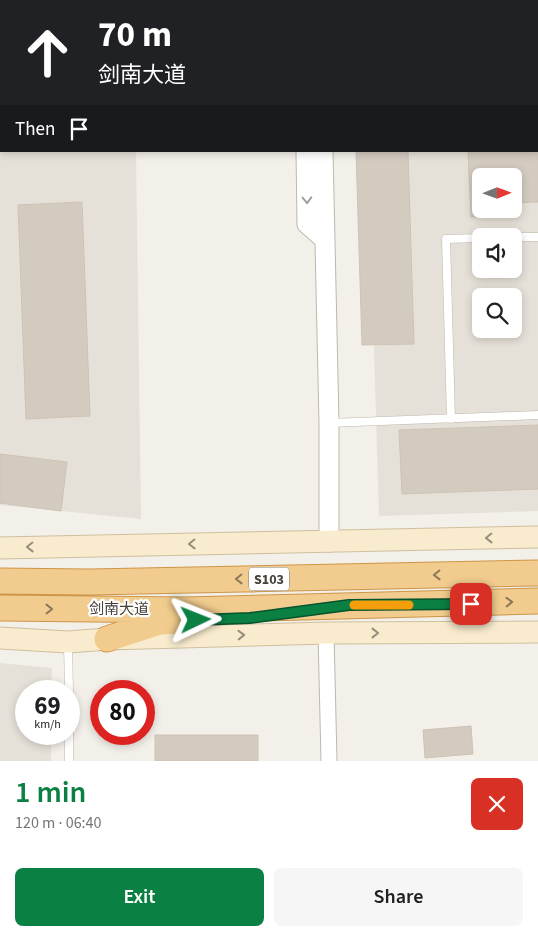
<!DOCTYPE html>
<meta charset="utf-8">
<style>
body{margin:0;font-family:"Source Sans 3","Noto Sans SC",sans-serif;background:#f6f6f6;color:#202124;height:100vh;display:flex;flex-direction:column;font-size:19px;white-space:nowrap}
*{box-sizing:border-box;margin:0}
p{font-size:16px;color:#757577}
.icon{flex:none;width:28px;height:28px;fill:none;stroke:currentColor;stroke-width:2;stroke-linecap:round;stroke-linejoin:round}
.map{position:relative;height:761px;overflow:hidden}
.sheet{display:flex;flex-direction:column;background:#fff;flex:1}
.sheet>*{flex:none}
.banner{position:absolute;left:0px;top:0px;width:539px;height:152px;box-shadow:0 2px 8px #0003;background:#202124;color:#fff;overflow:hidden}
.needle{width:32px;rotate:89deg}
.controls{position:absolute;left:472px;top:168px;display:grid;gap:10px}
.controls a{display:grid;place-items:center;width:50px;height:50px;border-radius:8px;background:#fff;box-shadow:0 2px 8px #0003;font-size:25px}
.speed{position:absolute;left:15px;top:680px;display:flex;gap:10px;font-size:25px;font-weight:700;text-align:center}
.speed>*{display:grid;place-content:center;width:65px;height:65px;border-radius:50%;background:#fff;box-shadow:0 2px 8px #0003;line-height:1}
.speed small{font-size:12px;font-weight:400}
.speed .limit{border:8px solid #d22;background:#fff;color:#111}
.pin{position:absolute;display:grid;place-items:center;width:42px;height:42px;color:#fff;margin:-21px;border-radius:10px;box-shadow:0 2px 8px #0006}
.me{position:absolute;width:55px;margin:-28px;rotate:88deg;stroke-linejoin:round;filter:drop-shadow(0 0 4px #0008)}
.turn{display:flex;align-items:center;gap:18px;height:105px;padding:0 15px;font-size:22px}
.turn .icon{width:65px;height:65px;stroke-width:2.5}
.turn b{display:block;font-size:35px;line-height:42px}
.then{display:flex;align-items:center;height:48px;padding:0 15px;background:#0003;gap:10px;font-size:19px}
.round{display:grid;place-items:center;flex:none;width:52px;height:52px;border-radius:8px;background:#f6f6f6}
.headline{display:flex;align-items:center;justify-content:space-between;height:85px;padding:0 15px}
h1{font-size:30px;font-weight:600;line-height:38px;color:#0b8043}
.primary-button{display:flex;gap:10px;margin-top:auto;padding:10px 15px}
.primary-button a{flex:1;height:58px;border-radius:8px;background:#0b8043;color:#fff;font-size:20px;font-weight:600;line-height:58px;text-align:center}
.primary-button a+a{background:#f6f6f6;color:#202124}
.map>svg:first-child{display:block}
</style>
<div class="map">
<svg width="538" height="761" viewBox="0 0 538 761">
<rect width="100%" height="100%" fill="#f3f0ea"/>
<path fill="#e6e1d8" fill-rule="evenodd" d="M0,27L1,151H136L141,519L0,505Z
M538,118V511L379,516L368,151H538ZM481,176H514V209H481ZM481,236H514V269H481ZM481,296H514V329H481Z
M0,663L52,668L51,691H26V734H51V761H0Z"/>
<path fill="#d4cbc0" stroke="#cec2b4" d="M356,151H408L414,344L362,345Z
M468,151H538V202L514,203V176H481V217H471Z
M82,202L90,416L26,419L18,205Z
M538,425V489L402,494L399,430Z
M0,454L67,462L61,511L0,503Z
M471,726L473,754L425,758L423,730Z
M155,735H258V761H155Z"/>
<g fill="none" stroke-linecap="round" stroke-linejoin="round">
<g stroke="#beb7ad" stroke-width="9">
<path id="service" d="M514,237H538
M451,419L446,239L481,238
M329,423L538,415
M68,644L69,691
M69,717V761"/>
</g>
<g stroke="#beb7ad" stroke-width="17">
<path id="minor" d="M326,633L329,761"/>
</g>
<g stroke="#beb7ad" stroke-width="21">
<path id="tertiary" d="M305,0V1
M319,0V1
M306,151L307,224L325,240
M323,151L329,423V542"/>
</g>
<g stroke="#cebf9e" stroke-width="23">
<path id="secondary" d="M0,548L538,537
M0,638L68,642L107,639L326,633L538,632"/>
</g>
<g stroke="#cd9549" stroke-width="27">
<path id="trunk" d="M0,581L90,582L538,573
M0,608L184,610L538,601
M107,639L159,622L177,621"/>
</g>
<use href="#service" stroke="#fff" stroke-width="8"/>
<use href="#minor" stroke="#fff" stroke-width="15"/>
<use href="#tertiary" stroke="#fff" stroke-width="19"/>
<use href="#secondary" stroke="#f9ecce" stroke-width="21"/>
<use href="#trunk" stroke="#f2cc8e" stroke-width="25"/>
</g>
<defs><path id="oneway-chevron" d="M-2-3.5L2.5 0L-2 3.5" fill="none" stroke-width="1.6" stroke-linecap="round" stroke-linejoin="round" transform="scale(1.25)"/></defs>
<use stroke="#a2a09c" href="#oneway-chevron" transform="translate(307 200) rotate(89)"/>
<g stroke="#978d7c">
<use href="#oneway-chevron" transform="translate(489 538) rotate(179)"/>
<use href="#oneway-chevron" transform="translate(192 544) rotate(179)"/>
<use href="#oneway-chevron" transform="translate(30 547) rotate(179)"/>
<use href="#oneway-chevron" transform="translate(375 633)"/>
<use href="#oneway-chevron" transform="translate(241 635) rotate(-2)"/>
</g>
<g stroke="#8b785b">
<use href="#oneway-chevron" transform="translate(437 575) rotate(179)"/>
<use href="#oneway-chevron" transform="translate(239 579) rotate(179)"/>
<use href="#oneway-chevron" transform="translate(509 602) rotate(-2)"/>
<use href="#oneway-chevron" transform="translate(49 609) rotate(-1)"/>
</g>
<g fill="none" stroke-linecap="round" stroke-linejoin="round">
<g stroke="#07532c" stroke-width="12">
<path id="route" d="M196,620L250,618L349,605L471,604"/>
</g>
<use href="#route" stroke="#0b8043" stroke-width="9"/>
<path stroke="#f59e0b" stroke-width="9" d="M354,605H409"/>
</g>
<g text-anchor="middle" stroke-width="4.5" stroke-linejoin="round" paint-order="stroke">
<rect fill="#fff" stroke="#7e7974" stroke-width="1" x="249" y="567.5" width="40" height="23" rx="4"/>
<g font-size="14" font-weight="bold" fill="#464039">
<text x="269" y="584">S103</text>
</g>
<g font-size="15" fill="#464039" stroke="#fff">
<text x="119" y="614">剑南大道</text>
</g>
</g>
</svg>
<div class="controls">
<a><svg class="needle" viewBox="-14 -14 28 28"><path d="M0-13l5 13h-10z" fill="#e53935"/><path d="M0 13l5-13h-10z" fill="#757577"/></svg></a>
<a><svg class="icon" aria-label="sound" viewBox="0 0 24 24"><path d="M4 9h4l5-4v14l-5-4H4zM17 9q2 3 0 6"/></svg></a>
<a><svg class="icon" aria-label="search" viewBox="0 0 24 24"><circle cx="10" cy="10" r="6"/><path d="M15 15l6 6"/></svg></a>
</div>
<div class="speed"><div>69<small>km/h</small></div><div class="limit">80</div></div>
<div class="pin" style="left:471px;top:604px;background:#d93025"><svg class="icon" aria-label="arrive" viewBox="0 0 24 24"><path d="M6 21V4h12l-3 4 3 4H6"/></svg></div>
<svg class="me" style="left:196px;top:620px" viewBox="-20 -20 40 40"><path d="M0-17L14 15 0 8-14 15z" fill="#0b8043" stroke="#fff" stroke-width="4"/></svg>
<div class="banner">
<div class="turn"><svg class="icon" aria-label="ahead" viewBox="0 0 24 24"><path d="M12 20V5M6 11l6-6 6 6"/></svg><div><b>70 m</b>剑南大道</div></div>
<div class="then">Then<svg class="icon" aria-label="arrive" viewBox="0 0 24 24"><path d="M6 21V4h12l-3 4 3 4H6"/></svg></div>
</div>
</div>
<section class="sheet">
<div class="headline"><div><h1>1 min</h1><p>120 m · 06:40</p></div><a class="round" style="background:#d93025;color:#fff"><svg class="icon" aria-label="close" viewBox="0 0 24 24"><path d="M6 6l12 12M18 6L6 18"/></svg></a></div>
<div class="primary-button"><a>Exit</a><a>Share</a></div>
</section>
